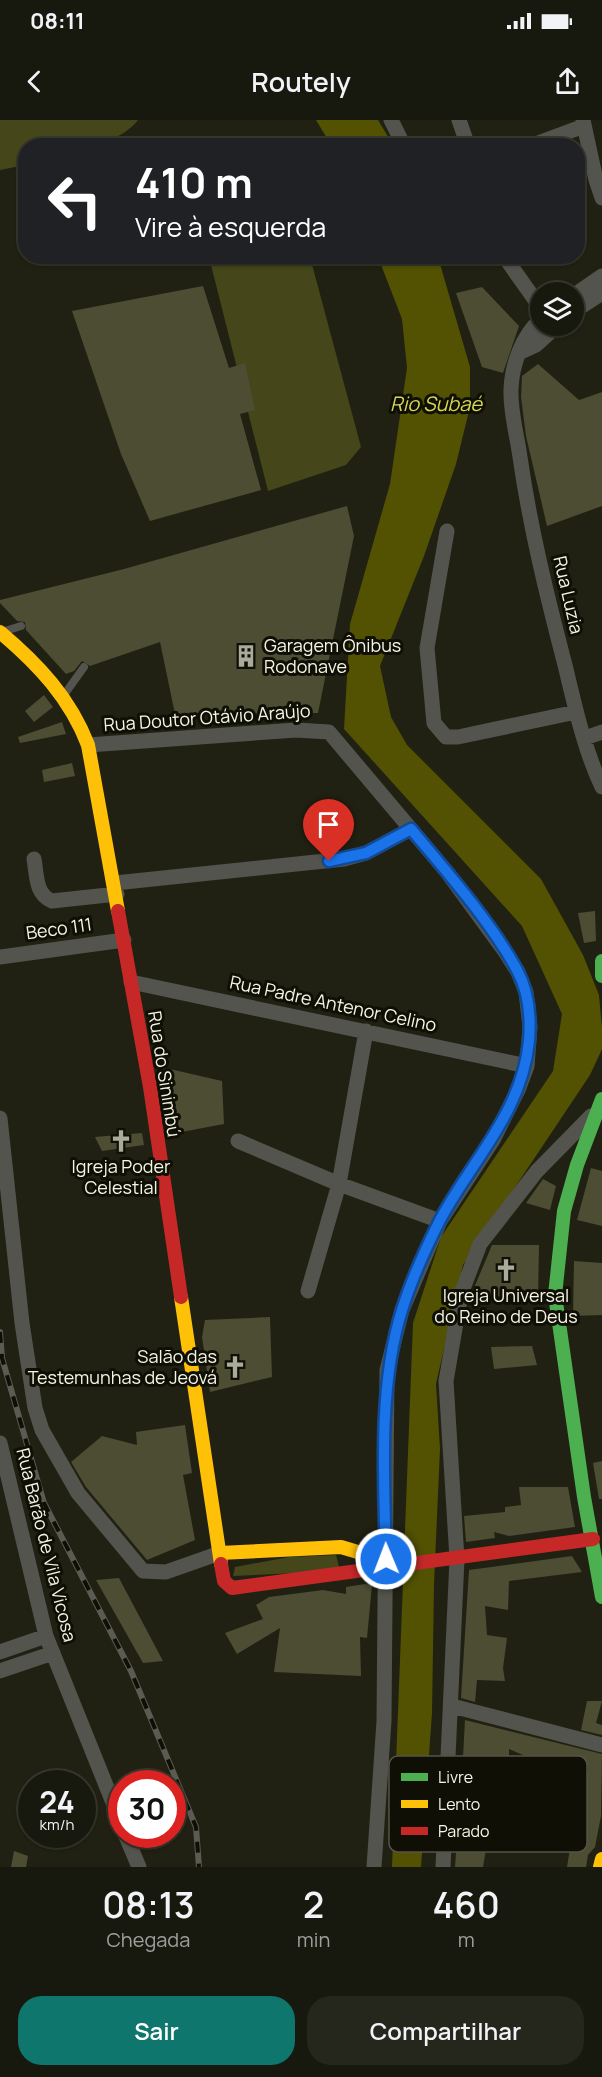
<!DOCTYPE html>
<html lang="pt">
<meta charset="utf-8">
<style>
body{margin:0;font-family:Manrope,sans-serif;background:#25261c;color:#f1f3f6;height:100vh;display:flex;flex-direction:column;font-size:22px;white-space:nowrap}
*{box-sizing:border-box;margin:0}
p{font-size:20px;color:#9fa09e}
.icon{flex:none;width:33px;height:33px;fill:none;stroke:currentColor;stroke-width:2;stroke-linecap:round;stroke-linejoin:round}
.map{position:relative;height:1747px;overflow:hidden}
.sheet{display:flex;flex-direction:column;background:#18190e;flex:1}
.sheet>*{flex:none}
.guide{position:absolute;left:18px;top:18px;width:567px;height:126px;border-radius:24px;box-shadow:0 2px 4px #0004,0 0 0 2px #36382e;background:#202124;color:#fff;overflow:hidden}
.fabs{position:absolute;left:530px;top:162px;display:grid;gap:12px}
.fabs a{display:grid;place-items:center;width:54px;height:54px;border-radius:50%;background:#18190e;box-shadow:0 2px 4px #0004,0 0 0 2px #36382e;font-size:30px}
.speed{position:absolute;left:18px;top:1650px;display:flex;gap:12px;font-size:30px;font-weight:700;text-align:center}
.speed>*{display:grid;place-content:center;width:78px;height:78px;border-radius:50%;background:#18190e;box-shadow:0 2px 4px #0004,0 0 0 2px #36382e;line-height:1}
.speed small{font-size:15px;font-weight:400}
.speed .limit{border:9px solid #d22;background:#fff;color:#111}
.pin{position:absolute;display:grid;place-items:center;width:51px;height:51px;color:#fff;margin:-62px -26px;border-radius:50% 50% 50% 0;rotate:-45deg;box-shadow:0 0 6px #0007}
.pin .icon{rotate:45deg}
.me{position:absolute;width:66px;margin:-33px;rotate:359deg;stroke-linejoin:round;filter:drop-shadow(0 0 4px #0008)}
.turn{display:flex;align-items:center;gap:21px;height:126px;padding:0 18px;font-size:27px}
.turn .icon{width:78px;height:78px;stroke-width:2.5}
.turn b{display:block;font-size:42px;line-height:51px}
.eta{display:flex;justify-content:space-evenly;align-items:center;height:102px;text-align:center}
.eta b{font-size:36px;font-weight:600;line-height:42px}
.action{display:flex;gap:12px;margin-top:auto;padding:12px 18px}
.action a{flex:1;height:69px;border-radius:24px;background:#0f766e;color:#fff;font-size:24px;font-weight:600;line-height:69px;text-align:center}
.action a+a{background:#25261c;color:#f1f3f6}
.status{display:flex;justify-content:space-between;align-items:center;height:42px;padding:0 30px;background:#18190e;direction:ltr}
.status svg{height:16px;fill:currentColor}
header{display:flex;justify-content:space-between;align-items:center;height:78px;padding:0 18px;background:#18190e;font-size:27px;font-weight:600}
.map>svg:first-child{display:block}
</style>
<div class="status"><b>08:11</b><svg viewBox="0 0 49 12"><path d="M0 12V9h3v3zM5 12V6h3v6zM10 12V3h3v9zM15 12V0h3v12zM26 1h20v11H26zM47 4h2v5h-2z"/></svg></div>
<header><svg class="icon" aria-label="back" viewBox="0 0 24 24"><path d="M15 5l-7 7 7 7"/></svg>Routely<svg class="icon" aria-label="share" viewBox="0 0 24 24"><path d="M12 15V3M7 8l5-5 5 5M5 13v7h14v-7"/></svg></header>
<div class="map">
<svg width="602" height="1747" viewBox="0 0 602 1747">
<rect width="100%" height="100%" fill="#202112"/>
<path fill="#454619" d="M0,0H138C113,32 62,26 26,26L25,45L0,50Z
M278,137H310L361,327L346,345L268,371L211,145Z
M336,1435L340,1451L233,1456L235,1447L289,1437Z"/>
<path fill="#525202" d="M316,0H378L393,25H331Z
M378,137H438L470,247V287L456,344L424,436L380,546L391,597L407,625L541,759L583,835L599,875L602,908V929L590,955L463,1145L436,1264L440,1329L434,1464L432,1593L421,1747H392L413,1203L441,1117L553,951L562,894L522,806L344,609L350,504L390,364L407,248L402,199Z"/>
<path fill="#4d4d33" d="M203,166L229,248L245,243L255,290L240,294L261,370L150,401L121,334L72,191Z
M482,167L519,206L503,253L482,247L456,173Z
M538,244L579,280L602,272V386L547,406L526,316L521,277L522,256Z
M347,386L354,416L318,593L175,594L160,522L90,546L82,541L74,551L66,554L26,510L25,502L17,501L0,483V480L124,449Z
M44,575L53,587L34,602L25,591Z
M62,602L66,614L20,623L18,617Z
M72,643L75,656L44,662L42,650Z
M595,791L596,821L584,823L578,793Z
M161,947L222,961L224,1004L171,1014Z
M142,1013L144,1025L102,1031L95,1017Z
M591,1048L602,1051V1106L577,1100Z
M543,1059L556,1066L550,1090L526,1083Z
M492,1125H539L538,1178L471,1175Z
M574,1141L602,1143V1195L573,1196Z
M270,1197L272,1257L210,1272L202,1217L205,1200Z
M532,1226L537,1245L494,1249L491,1227Z
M185,1305L192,1353L183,1355L195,1420L147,1440L86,1367L71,1342L102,1316L137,1325L136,1312Z
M602,1341V1379H599L593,1343Z
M519,1367H568L575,1407L509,1416L494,1412L495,1418L466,1422L464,1396L505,1392V1387L521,1385Z
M572,1436L582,1452L509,1461L508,1490L485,1486L487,1515L507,1518L503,1548L505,1561L477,1560L475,1582L461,1578L469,1450Z
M119,1458L163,1541L143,1543L96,1460Z
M365,1464L372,1465L367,1518L360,1517L361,1556L274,1552L280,1508L237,1534L225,1513L263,1499L256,1485L269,1477L323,1470L346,1474V1467Z
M587,1581H602L596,1603L602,1605V1615L581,1610Z
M465,1600L602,1634L601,1696L595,1727L588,1735L586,1747H567L577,1685L557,1680L558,1675L580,1676L588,1648L563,1645V1638L546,1645L509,1629V1640L463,1637Z
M460,1677L482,1680L481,1699L485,1701L482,1716L488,1717L483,1747H455Z
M14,1731L28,1736L26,1747H11Z"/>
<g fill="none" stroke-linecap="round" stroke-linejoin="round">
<path stroke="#52544d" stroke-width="8" d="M5,511L21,506
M64,575L84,547"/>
<path stroke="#52544d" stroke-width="15" d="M391,0L404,26
M459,0L468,26
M583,0L596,60L602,78
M530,26L584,6
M504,136L540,187
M573,176L602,156
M573,192L602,173
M540,200C522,216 512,245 511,269C510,291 517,315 520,337C530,407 547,476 565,545C575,586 584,629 602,667
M521,232L536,225L557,206
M447,411L427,528L434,603L446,617H458L576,592
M585,618L602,612
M88,625L296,610L329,612L447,752L504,830L518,852L526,872L530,907L527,946L518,970L493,1020L440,1101L402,1190L387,1250L384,1601L374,1747
M34,739C37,755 35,774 52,781L117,774
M115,763L344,739L366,733L411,709
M0,837L124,820
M131,862L527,946
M0,998L22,1203L35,1288L42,1310L78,1373L143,1451L166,1452L220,1433
M238,1021L339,1064L440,1101
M308,1171L339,1064L366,911
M0,1323L46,1516L122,1705
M0,1532L46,1516
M0,1551L53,1533
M452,1586L602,1625
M125,1714L139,1747
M443,1747L457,1439L446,1261L461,1174L480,1124L537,1051L591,996"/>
<path stroke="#4caf50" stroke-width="14" d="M602,841V856
M602,979L577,1045L564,1091L555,1175L584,1377L602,1477"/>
<path stroke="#ffc107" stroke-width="14" d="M0,512C38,544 70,578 88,625L118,791
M181,1177L221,1444
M220,1433L341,1427L398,1444
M600,1747L602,1739"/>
<path stroke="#c62828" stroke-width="14" d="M118,791L150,967L181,1177
M221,1444L224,1461L232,1468L593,1419"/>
<g stroke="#5b5b53" stroke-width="6">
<path id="rail" d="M0,1212L2,1238L44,1383L131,1551L196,1707L199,1747"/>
</g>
<use href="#rail" stroke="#0f0f05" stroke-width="4" stroke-dasharray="11" stroke-linecap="butt"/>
</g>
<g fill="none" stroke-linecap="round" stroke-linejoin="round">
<g stroke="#114b97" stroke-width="15">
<path id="route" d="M329,741L366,733L411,709C446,751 491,802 517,850C529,872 531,897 529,921C522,993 471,1041 439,1102C425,1130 411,1161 402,1190C378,1266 384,1359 386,1439"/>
</g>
<use href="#route" stroke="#1a73e8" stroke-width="10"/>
</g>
<defs>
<g id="building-bare" transform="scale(1.8)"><path d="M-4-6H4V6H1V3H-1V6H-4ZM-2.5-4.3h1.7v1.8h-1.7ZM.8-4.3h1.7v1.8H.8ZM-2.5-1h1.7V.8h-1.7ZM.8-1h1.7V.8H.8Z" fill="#aaab9a" stroke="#0f0f05" stroke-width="2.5" paint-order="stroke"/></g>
<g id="church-bare" transform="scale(1.8)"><path d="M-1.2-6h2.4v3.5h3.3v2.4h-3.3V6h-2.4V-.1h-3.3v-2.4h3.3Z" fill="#aaab9a" stroke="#0f0f05" stroke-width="2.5" paint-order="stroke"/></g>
</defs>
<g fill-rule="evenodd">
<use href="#building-bare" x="246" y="536"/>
<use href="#church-bare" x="121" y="1021"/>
<use href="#church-bare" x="506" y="1150"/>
<use href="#church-bare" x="235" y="1247"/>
</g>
<g text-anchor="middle" stroke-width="6" stroke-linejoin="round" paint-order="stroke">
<g font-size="18" fill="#f4f5e4" stroke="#0f0f05">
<text transform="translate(568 475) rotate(77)" y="6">Rua Luzia</text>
<text transform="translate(207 598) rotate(-4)" y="6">Rua Doutor Otávio Araújo</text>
<text transform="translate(59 809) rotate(-8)" y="6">Beco 111</text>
<text transform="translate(333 884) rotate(12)" y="6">Rua Padre Antenor Celino</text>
<text transform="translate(164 954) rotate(81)" y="6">Rua do Sinimbú</text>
<text transform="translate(46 1425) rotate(76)" y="6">Rua Barão de Vila Vicosa</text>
</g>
<g font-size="18" fill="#f4f5e4" stroke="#0f0f05">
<text x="264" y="532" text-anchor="start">Garagem Ônibus<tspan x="264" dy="21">Rodonave</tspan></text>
<text x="121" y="1053">Igreja Poder<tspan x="121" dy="21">Celestial</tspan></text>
<text x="506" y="1182">Igreja Universal<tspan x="506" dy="21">do Reino de Deus</tspan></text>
<text x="217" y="1243" text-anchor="end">Salão das<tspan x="217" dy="21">Testemunhas de Jeová</tspan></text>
</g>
<g font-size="20" font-style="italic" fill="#d5d754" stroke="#0f0f05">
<text x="436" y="291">Rio Subaé</text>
</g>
</g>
<rect x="389" y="1636" width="198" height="96" rx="9" fill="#0f0f05" stroke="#545448" stroke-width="1.5"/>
<rect x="401" y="1653" width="27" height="8" fill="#4caf50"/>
<rect x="401" y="1680" width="27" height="8" fill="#ffc107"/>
<rect x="401" y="1707" width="27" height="8" fill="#c62828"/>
<g font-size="16" fill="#f4f5e4">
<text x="438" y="1663">Livre</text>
<text x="438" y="1690">Lento</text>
<text x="438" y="1717">Parado</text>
</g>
</svg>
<div class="fabs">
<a><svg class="icon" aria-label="layers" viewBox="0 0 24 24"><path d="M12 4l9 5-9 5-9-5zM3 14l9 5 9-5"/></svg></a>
</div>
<div class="speed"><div>24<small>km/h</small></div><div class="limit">30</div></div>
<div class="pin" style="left:329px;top:741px;background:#d93025"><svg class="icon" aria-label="arrive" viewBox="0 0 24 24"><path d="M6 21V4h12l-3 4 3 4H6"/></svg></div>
<svg class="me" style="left:386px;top:1439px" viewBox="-20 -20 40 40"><circle r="17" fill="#1a73e8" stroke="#fff" stroke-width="3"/><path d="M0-11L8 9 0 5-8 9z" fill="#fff"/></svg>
<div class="guide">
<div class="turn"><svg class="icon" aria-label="left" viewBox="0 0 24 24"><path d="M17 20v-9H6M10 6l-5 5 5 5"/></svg><div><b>410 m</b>Vire à esquerda</div></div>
</div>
</div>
<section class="sheet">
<div class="eta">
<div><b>08:13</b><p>Chegada</p></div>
<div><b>2</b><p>min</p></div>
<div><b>460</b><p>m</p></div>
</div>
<div class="action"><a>Sair</a><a>Compartilhar</a></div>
</section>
